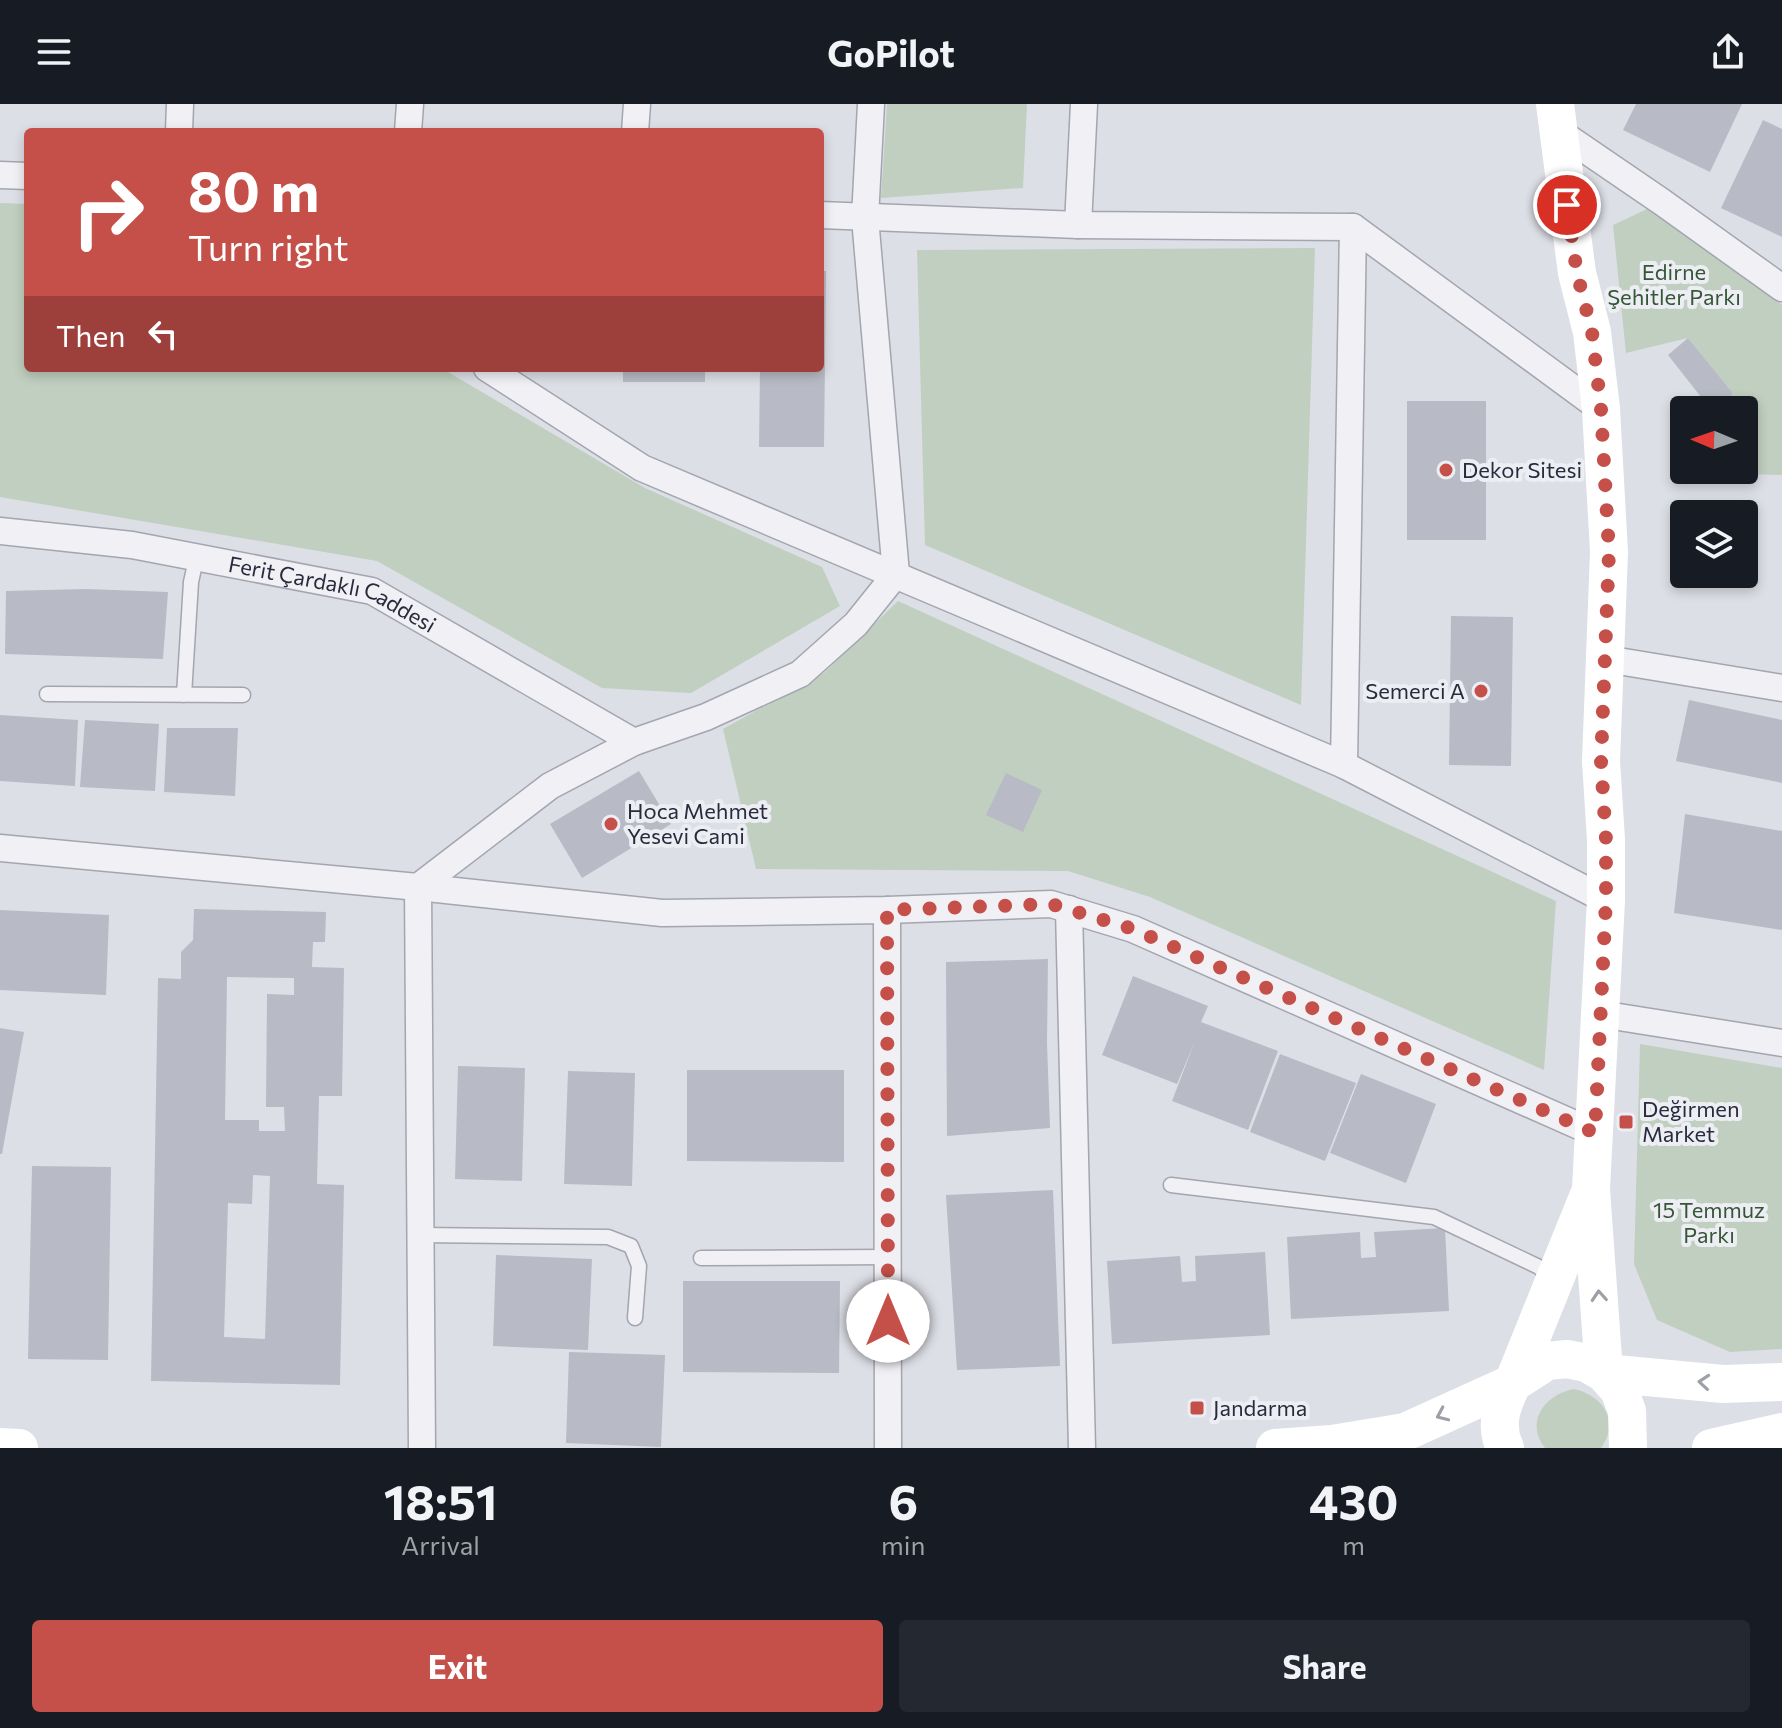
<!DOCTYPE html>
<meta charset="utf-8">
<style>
body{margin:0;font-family:Commissioner,sans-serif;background:#242831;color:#f1f3f6;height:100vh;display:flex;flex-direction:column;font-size:30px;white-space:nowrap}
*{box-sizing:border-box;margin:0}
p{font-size:26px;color:#9ea1a6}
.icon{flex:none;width:44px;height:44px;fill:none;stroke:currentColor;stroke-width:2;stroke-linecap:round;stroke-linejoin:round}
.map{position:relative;height:1344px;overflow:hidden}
.details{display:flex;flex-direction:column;background:#171b24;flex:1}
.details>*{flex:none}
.guide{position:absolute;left:24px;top:24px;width:800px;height:244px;border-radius:8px;box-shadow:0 4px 12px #0003;background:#c54f49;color:#fff;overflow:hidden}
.needle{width:52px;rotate:272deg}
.tools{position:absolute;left:1670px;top:292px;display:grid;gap:16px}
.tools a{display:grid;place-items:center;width:88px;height:88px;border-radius:8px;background:#171b24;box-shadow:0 4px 12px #0003;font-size:40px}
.pin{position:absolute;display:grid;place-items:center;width:68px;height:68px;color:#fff;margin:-34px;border:4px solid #fff;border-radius:50%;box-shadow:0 2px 8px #0007}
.me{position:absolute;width:88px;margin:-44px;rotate:0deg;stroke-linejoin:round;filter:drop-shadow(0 0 6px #0008)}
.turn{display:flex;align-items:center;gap:28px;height:168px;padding:0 32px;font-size:36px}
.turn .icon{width:104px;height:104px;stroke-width:2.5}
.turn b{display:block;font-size:56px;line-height:68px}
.then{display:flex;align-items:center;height:76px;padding:0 32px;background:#0003;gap:16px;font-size:30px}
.eta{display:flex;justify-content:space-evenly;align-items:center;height:136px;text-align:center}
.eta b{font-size:48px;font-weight:700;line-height:56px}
.cta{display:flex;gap:16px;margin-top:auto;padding:16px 32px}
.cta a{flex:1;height:92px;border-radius:8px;background:#c54f49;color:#fff;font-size:32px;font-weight:700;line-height:92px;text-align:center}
.cta a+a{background:#242831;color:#f1f3f6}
header{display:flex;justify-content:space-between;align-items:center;height:104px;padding:0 32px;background:#171b24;font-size:36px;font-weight:700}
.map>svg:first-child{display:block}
</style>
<header><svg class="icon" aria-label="menu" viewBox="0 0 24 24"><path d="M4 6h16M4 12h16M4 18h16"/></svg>GoPilot<svg class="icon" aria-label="share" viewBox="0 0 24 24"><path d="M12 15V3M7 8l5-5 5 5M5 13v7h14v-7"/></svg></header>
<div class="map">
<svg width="1782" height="1344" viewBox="0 0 1782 1344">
<rect width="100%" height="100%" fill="#dddfe6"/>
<path fill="#c0cfbf" d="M887,0H1027L1023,84L881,94Z
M1662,98L1782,201V371L1745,370L1739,366H1744V306H1730L1732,288L1688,234L1626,249L1613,121Z
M0,99L28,100V264H441L645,384L822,463L840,502L691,589L602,584L377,457L0,393Z
M1315,144L1301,601L925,441L917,146Z
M898,497L1556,797L1544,966L1150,793L1068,767L756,765L723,625L824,569Z
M1640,940L1782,964V1245L1730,1248L1657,1216L1634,1160Z
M1574,1285C1602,1291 1621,1317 1601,1344H1545C1524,1317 1546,1290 1574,1285Z"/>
<path fill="#b8bac5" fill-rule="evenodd" d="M1636,0H1742L1710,68L1623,26Z
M1763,16L1782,25V133L1721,104Z
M820,167H826L824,343H759L760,264H820Z
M1688,234L1732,288L1730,306H1697L1700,303L1701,293L1668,251Z
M623,264H705V278H623Z
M1407,297H1486V436H1407Z
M86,485L168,488L163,555L5,550L6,487Z
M1451,512L1513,513L1511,662L1449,661Z
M1689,596L1782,616V679L1676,657Z
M0,611L78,616L75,682L0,677Z
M85,616L159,620L155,687L80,683Z
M167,624H238L235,692L164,688Z
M639,667L671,720L582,774L550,720Z
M1006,669L1042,686L1023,728L986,711Z
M1685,710L1782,727V826L1674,809Z
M194,805L326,808L325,838H313L312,863L344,864L342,992H319L317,1080L344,1081L340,1281L151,1277L158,874L181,875V848L193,836ZM227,873L294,874V891L267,890L266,1003H284L285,1027H259V1016H225ZM253,1071L270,1072L265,1235L224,1233L228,1099L252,1100Z
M0,806L109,811L106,891L0,886Z
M1048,855L1047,939L1050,1024L947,1032L946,858Z
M1133,872L1208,902L1201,918L1278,947L1248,1026L1172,997L1195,937L1177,980L1102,951Z
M0,924L24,928L2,1050H0Z
M1280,950L1356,979L1325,1057L1250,1028Z
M458,962L525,964L522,1077L455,1075Z
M687,966H844V1058L687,1057Z
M568,967L635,969L632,1082L564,1080Z
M1361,970L1436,1000L1406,1079L1330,1049Z
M32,1062L111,1063L108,1256L28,1255Z
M1053,1086L1060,1262L957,1266L946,1091Z
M1445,1124L1449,1207L1291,1215L1287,1133L1360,1128L1361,1154L1376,1153L1374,1128Z
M1265,1148L1270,1231L1112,1240L1107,1157L1180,1152L1182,1178L1196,1177L1195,1152Z
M496,1151L592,1155L588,1246L493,1242Z
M683,1177H840L839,1269L683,1268Z
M569,1248L665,1251L661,1343L566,1339Z"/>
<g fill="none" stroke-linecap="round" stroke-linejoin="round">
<g stroke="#a3a5b0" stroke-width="17">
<path id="service" d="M47,590L243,591
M184,591L191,478L197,451
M1171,1081L1434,1113L1539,1163L1551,1175
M421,1131L608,1133L631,1142L639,1162L635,1214
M701,1154L888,1153"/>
</g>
<g stroke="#a3a5b0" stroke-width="29">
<g id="minor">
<path d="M1558,27L1662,98L1782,184"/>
<path d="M179,28L180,0"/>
<path d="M408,28L410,0"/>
<path d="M635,28L637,0"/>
<path d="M0,71L28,72"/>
<path d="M820,111L1078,121L1353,123L1601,305"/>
<path d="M1078,121L1084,0"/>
<path d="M487,264L642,364L1344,661L1606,796"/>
<path id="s1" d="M0,427L132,441L372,487L634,638"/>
<path d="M1606,555L1782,584"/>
<path d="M1344,661L1353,123"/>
<path d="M0,744L418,783L662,809L887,806L1051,800L1133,825L1595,1029"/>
<path d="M418,783L550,682L634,638L706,613L800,570L856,520L896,470L865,114L871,0"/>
<path d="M418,783L422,1344"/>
<path d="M1069,805L1082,1344"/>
<path d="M887,806L888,1344"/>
<path d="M1600,910L1782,939"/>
</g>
</g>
<use href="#service" stroke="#f0f0f5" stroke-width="14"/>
<use href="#minor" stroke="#f0f0f5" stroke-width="26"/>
<path stroke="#fff" stroke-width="38" d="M1555,0L1577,169L1592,228L1601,305L1609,448L1601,657L1606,736V796L1591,1085L1604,1269
M1604,1269L1723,1280L1782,1278
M0,1343L19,1344
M1275,1344L1332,1340L1405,1328L1513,1279L1547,1257L1567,1255L1587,1259L1604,1269L1619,1286L1627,1307L1628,1344
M1505,1344C1494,1321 1502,1300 1513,1279L1588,1093
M1711,1344L1782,1328"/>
</g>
<defs><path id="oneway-chevron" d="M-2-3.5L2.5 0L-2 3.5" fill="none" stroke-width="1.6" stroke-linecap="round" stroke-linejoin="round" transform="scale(2)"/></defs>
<g stroke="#9ea0a7">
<use href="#oneway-chevron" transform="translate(1599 1192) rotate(-94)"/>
<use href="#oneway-chevron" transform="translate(1704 1278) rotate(-175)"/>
<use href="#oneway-chevron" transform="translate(1442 1311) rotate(156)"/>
</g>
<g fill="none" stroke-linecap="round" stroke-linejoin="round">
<path stroke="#c54f49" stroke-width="14" stroke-dasharray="0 25.2" d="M888,1217L887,806L1051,800L1133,825L1595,1029L1606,796V736L1601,657L1609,448L1601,305L1592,228L1577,169L1567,101"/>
</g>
<g fill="#c54f49" stroke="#eceef4" stroke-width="3">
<circle cx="1446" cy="366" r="8"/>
<circle cx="1481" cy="587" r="8"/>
<circle cx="611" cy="720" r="8"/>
<rect x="1618" y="1010" width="16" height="16" rx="4"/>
<rect x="1189" y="1296" width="16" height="16" rx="4"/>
</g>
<g text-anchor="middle" stroke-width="8" stroke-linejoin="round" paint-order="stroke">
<g font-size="22" fill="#365636" stroke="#eceef4">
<text x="1674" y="176">Edirne<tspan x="1674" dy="25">Şehitler Parkı</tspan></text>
<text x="1709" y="1114">15 Temmuz<tspan x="1709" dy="25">Parkı</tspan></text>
</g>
<g font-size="22" fill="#282b3c" stroke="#eceef4" text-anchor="start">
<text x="1462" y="374">Dekor Sitesi</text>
<text x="1465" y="595" text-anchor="end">Semerci A</text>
<text x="627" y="715">Hoca Mehmet<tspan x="627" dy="25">Yesevi Cami</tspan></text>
<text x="1642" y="1013">Değirmen<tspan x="1642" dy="25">Market</tspan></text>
<text x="1213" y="1312">Jandarma</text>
</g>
<g font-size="22" fill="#282b3c" stroke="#eceef4">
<text dy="8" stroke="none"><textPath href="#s1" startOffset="340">Ferit Çardaklı Caddesi</textPath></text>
</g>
</g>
</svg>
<div class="tools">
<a><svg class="needle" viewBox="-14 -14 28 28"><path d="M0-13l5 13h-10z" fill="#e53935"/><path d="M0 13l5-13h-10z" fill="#9ea1a6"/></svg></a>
<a><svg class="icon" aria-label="layers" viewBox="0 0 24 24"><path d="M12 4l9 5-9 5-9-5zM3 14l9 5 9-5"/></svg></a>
</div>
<div class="pin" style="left:1567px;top:101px;background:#d93025"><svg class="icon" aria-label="arrive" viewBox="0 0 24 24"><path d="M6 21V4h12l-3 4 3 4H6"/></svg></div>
<svg class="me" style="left:888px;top:1217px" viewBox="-20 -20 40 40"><circle r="19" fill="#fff"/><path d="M0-13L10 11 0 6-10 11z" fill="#c54f49"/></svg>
<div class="guide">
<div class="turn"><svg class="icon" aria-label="right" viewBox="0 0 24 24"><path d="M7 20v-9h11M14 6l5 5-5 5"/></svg><div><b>80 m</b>Turn right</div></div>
<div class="then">Then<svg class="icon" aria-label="left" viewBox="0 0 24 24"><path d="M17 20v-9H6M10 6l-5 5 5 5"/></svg></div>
</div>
</div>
<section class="details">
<div class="eta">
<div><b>18:51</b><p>Arrival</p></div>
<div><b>6</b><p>min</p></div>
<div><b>430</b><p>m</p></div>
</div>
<div class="cta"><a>Exit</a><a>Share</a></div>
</section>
